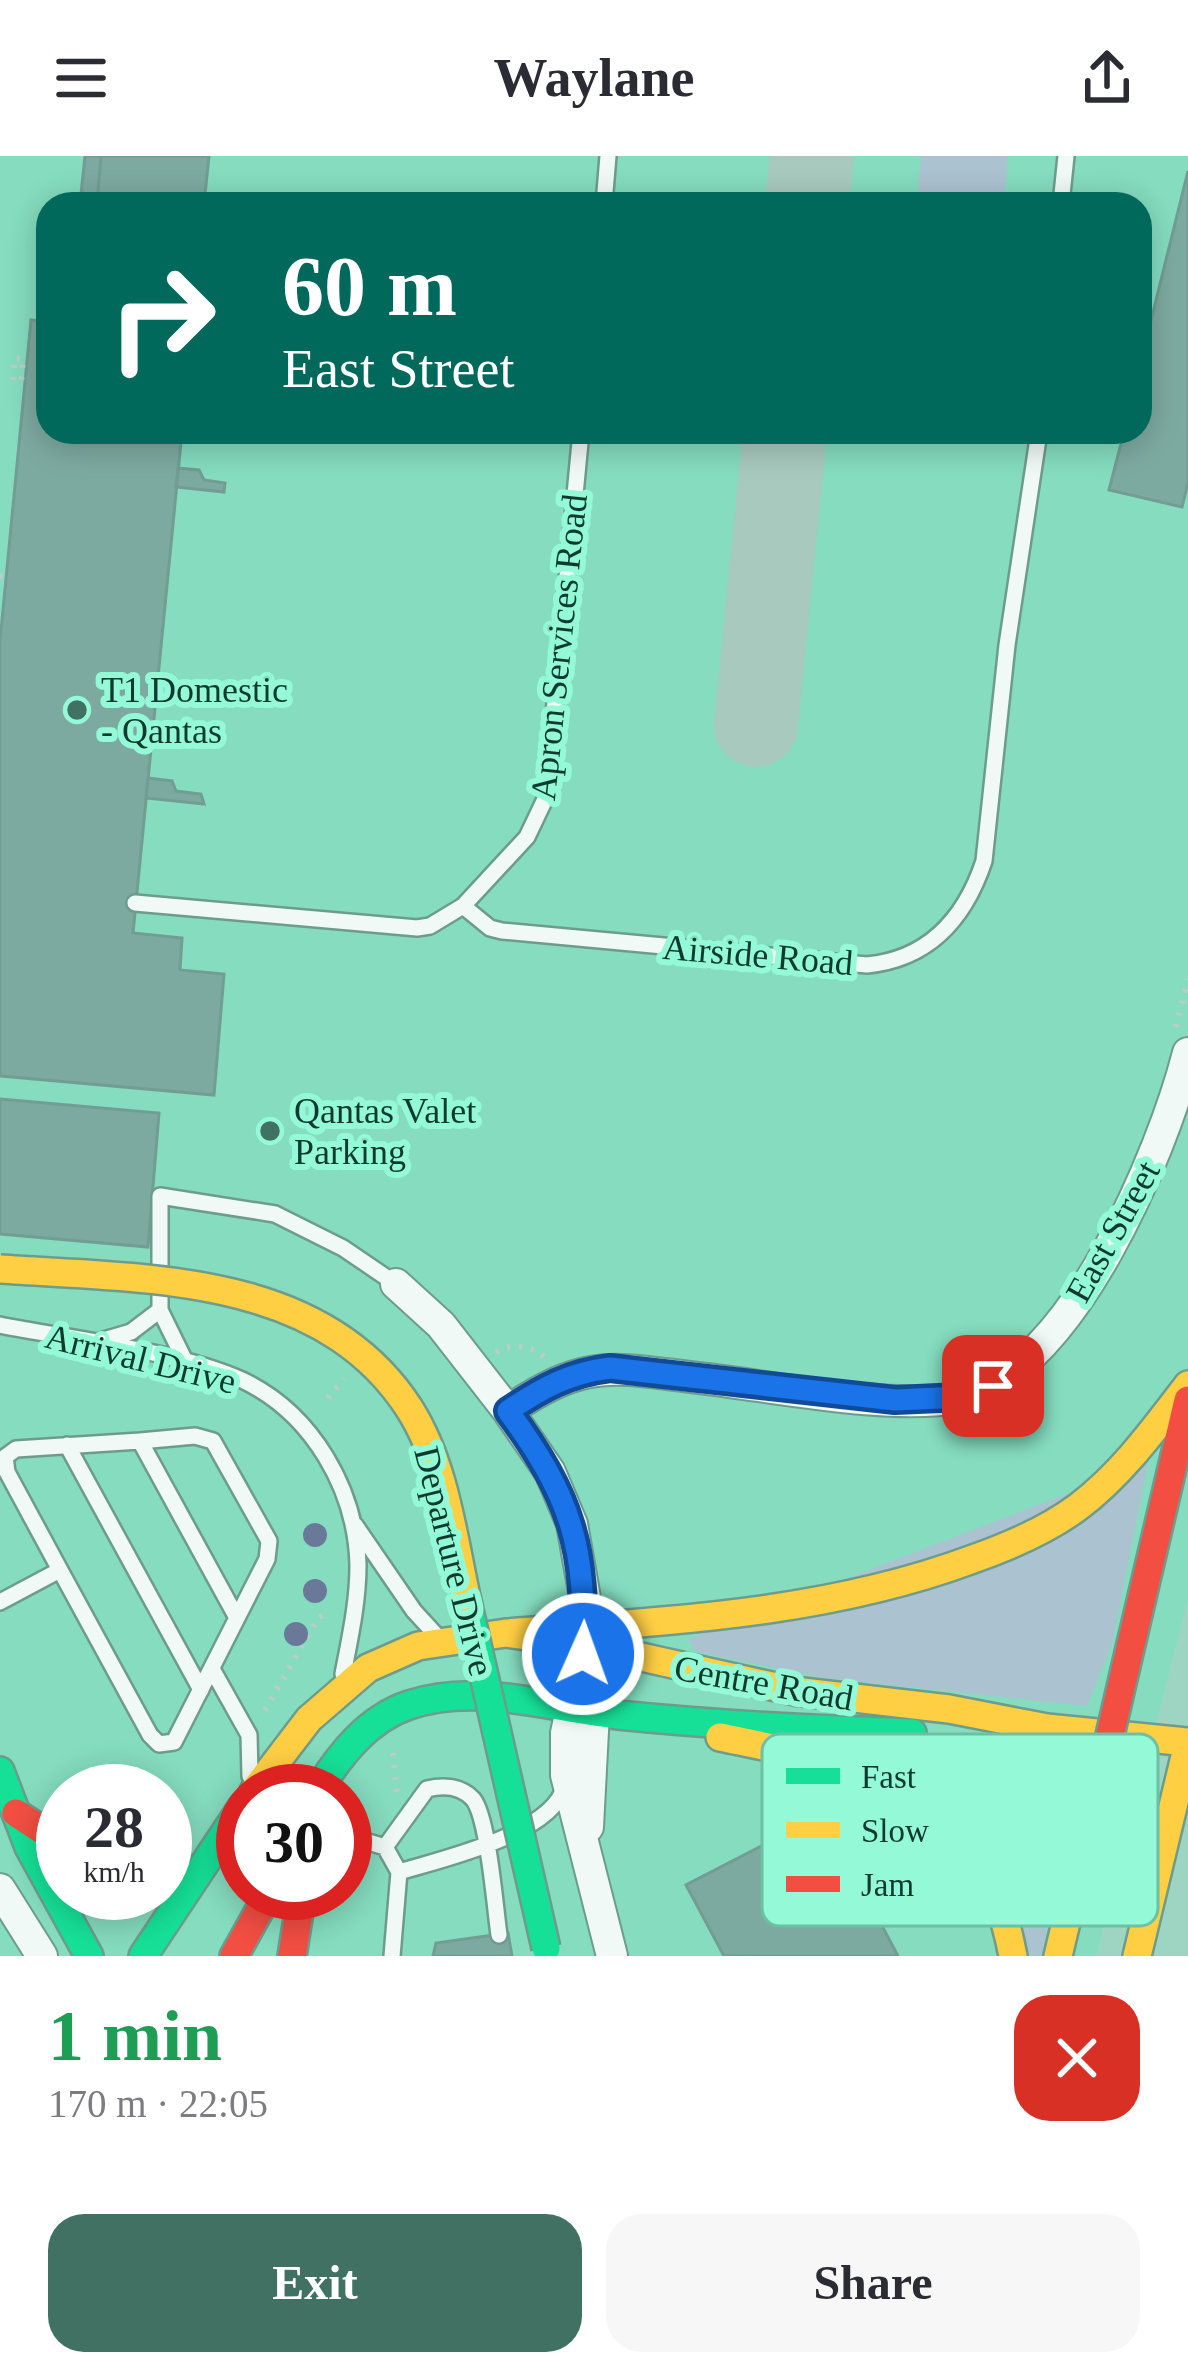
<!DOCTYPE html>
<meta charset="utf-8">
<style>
body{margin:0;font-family:"Times New Roman",serif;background:#f7f7f7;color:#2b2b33;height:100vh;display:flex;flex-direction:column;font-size:45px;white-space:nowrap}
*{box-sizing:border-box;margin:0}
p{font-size:39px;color:#7c7c81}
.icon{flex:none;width:66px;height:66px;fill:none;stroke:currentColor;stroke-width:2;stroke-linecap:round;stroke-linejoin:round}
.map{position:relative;height:1800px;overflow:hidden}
.details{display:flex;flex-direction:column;background:#fff;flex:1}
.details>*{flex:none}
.banner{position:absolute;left:36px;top:36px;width:1116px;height:252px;border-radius:36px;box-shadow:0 6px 30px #0003;background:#00695c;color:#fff;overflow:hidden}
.speed{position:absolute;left:36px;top:1608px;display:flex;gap:24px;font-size:60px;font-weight:700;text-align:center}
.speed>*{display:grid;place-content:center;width:156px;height:156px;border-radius:50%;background:#fff;box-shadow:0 6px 30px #0003;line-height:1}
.speed small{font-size:30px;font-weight:400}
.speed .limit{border:18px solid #d22;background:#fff;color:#111}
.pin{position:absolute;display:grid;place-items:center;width:102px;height:102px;color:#fff;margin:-51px;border-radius:24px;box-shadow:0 6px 18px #0006}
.me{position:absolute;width:132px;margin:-66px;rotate:2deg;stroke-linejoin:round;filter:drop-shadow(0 0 9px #0008)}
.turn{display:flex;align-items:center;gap:42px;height:252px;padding:0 48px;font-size:54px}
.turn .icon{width:156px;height:156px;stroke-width:2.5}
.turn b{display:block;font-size:84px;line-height:102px}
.round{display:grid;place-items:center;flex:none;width:126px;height:126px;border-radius:36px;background:#f7f7f7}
.overview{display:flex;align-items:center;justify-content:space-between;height:204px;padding:0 48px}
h1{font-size:72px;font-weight:700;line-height:90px;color:#1e9e55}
.button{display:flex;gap:24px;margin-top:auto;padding:24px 48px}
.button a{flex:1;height:138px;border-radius:36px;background:#417162;color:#fff;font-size:48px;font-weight:700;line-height:138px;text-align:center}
.button a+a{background:#f7f7f7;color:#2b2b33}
header{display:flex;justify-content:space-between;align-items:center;height:156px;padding:0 48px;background:#fff;font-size:54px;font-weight:700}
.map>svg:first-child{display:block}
</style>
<header><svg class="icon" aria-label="menu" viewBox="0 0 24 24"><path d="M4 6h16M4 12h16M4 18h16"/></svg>Waylane<svg class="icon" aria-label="share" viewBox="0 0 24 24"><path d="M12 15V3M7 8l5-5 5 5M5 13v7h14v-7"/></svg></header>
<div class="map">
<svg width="1188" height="1800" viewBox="0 0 1188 1800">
<rect width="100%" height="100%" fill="#9ed5c2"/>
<path fill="#85dcbf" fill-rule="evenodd" d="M0,0H1188V1443L1096,1800H0ZM48,48H1140V276H48ZM63,1635H165V1737H63ZM243,1635H345V1737H243Z"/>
<path fill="#abc2d1" d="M921,0H1008L1004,48H917Z
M1148,1307L1112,1488L1087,1550L824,1522L696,1496L688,1483Z
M843,1587L1084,1600L1041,1800H1025L1020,1762Z"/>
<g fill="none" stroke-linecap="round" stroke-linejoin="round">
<path stroke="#a8cabe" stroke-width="84" d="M807,48L812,0
M756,569L785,276"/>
</g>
<path fill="#7daaa0" stroke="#729d93" stroke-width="3" d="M85,0H101L97,48H80Z
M101,0H209L204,48H97Z
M1188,15V327L1182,351L1109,334L1124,276H1140V209Z
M31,164L48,166V276H182L133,777L182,782L180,814L224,818L214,939L0,920V485Z
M178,312L199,314L204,324L225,327L224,336L176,331Z
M148,622L172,625L176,635L201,638L204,648L146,642Z
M0,943L159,957L148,1091L0,1078Z
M823,1658L898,1800H724L686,1729Z
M508,1777L512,1800H433L436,1787Z"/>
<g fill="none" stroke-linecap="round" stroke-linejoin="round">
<g stroke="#6d9c8d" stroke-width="20">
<path id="lane" d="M604,48L608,0
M1061,48L1066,0
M135,747L417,772L430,770L463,750L490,772L502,775L867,809C929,803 965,762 984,705L1007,489L1039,276
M463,750L527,681L546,641L581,276
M0,1169C72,1183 177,1195 242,1224C312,1257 356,1333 358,1409C358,1446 350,1482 343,1518
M100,1185L131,1176L160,1154
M186,1207L160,1154V1040L275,1058L343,1092L396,1128
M140,1285L195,1280L213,1285L269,1385L267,1403L237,1462
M67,1289L201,1534
M355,1369L414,1455L437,1480
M0,1446L60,1414L7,1316L5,1301L16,1293L140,1285L237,1462L174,1586L159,1588L150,1579L60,1414
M212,1513L249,1579L250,1620
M345,1679L385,1691L399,1716L392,1800
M385,1691L427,1633C443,1629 461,1630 473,1643C488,1661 495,1751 499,1779
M399,1716C442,1703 554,1678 565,1629"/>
</g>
<g stroke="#6d9c8d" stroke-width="34">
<path id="street" d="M396,1128L441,1169L508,1255L550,1316L572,1368L585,1442L583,1498L566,1577V1619L612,1800
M508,1255C590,1199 614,1213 707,1223C776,1231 894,1255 960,1241C1072,1216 1162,998 1188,897
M588,1671L594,1556L591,1539
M0,1733L42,1800"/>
</g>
<g stroke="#6d9c8d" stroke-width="32">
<path id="fast" d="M0,1615L29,1691L89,1800
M317,1635C340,1599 367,1563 409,1549C478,1526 549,1552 618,1559C716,1569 814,1574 912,1577
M143,1800L243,1650"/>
</g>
<g stroke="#6d9c8d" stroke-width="32">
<path id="slow" d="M506,1477C664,1465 823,1459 973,1403C1010,1390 1047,1374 1078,1351C1122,1318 1155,1272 1188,1229
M720,1581C869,1612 980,1626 1013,1800
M254,1635L309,1563L368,1512L418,1490L506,1477L583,1488L794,1535L949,1553L1047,1572L1188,1586
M1058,1800L1096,1640
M1137,1800L1188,1588"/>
</g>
<g stroke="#6d9c8d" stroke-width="32">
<path id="jam" d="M1125,1514L1188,1244
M16,1657L63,1688
M234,1800L269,1737
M292,1800L302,1737"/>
</g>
<path stroke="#bccdc7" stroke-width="6" stroke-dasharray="3 9" stroke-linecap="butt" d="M13,224L15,202L23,203L21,227L25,228
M0,420L6,421
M1176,871L1188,823
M496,1196C512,1187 530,1189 544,1201
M328,1242L344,1223
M265,1554L318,1462L329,1456
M393,1597L397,1637"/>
<use href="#lane" stroke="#f0f9f6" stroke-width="15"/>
<use href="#street" stroke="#f0f9f6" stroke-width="30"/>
<use href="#fast" stroke="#16e098" stroke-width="27"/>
<use href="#slow" stroke="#ffcf43" stroke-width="27"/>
<use href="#jam" stroke="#f24e42" stroke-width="27"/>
<g stroke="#6d9c8d" stroke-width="32" stroke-linecap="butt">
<path id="fast-bridge" d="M467,1445L546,1792"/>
</g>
<g stroke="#6d9c8d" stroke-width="32" stroke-linecap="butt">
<path id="slow-bridge" d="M0,1113C143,1123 321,1116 409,1252C445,1308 453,1381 467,1445"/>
</g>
<g stroke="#6d9c8d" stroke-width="32" stroke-linecap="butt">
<path id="jam-bridge" d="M1096,1640L1125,1514"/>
</g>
<use href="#fast-bridge" stroke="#16e098" stroke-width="27"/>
<use href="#slow-bridge" stroke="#ffcf43" stroke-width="27"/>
<use href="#jam-bridge" stroke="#f24e42" stroke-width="27"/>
</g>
<g fill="#6a799a">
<circle cx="315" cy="1379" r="12"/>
<circle cx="315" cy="1435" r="12"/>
<circle cx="296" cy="1478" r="12"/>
</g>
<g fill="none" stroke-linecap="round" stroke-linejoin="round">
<g stroke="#114b97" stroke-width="30">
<path id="route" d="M583,1498C586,1391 572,1342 508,1255C542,1232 569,1217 610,1212L895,1244L962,1241L993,1230"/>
</g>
<use href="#route" stroke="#1a73e8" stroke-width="21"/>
</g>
<g fill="#417162" stroke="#94f9d6" stroke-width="4.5">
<circle cx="77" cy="554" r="12"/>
<circle cx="270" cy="975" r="12"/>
</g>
<g text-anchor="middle" stroke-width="12" stroke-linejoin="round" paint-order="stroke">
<g font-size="36" fill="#0f3b2e" stroke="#94f9d6">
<text transform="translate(558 491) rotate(-84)" y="13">Apron Services Road</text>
<text transform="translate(758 798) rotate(5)" y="13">Airside Road</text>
<text transform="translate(1112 1075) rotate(-61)" y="13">East Street</text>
<text transform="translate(141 1202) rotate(14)" y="13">Arrival Drive</text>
<text transform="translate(455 1405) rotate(76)" y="13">Departure Drive</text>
<text transform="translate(764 1526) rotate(10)" y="13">Centre Road</text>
</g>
<g font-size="36" fill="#0f3b2e" stroke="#94f9d6" text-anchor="start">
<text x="101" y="546">T1 Domestic<tspan x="101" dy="41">- Qantas</tspan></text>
<text x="294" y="967">Qantas Valet<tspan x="294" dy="41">Parking</tspan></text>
</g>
</g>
<rect x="762" y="1578" width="396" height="192" rx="18" fill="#94f9d6" stroke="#6cc0a4" stroke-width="3"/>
<rect x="786" y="1612" width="54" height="16" fill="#16e098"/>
<rect x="786" y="1666" width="54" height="16" fill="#ffcf43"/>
<rect x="786" y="1720" width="54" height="16" fill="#f24e42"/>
<g font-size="33" fill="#0f3b2e">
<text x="861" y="1632">Fast</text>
<text x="861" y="1686">Slow</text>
<text x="861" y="1740">Jam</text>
</g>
</svg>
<div class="speed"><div>28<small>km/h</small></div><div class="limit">30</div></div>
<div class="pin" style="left:993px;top:1230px;background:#d93025"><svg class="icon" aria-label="arrive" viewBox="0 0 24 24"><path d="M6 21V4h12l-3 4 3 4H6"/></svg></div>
<svg class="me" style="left:583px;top:1498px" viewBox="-20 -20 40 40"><circle r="17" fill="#1a73e8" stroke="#fff" stroke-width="3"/><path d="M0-11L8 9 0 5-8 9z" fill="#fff"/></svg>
<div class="banner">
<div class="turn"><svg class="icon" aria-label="right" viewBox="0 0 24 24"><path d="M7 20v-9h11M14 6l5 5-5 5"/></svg><div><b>60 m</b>East Street</div></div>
</div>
</div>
<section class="details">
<div class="overview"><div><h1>1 min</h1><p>170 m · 22:05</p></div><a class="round" style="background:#d93025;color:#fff"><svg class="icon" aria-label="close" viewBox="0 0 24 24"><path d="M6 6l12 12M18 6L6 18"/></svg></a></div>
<div class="button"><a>Exit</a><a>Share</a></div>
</section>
